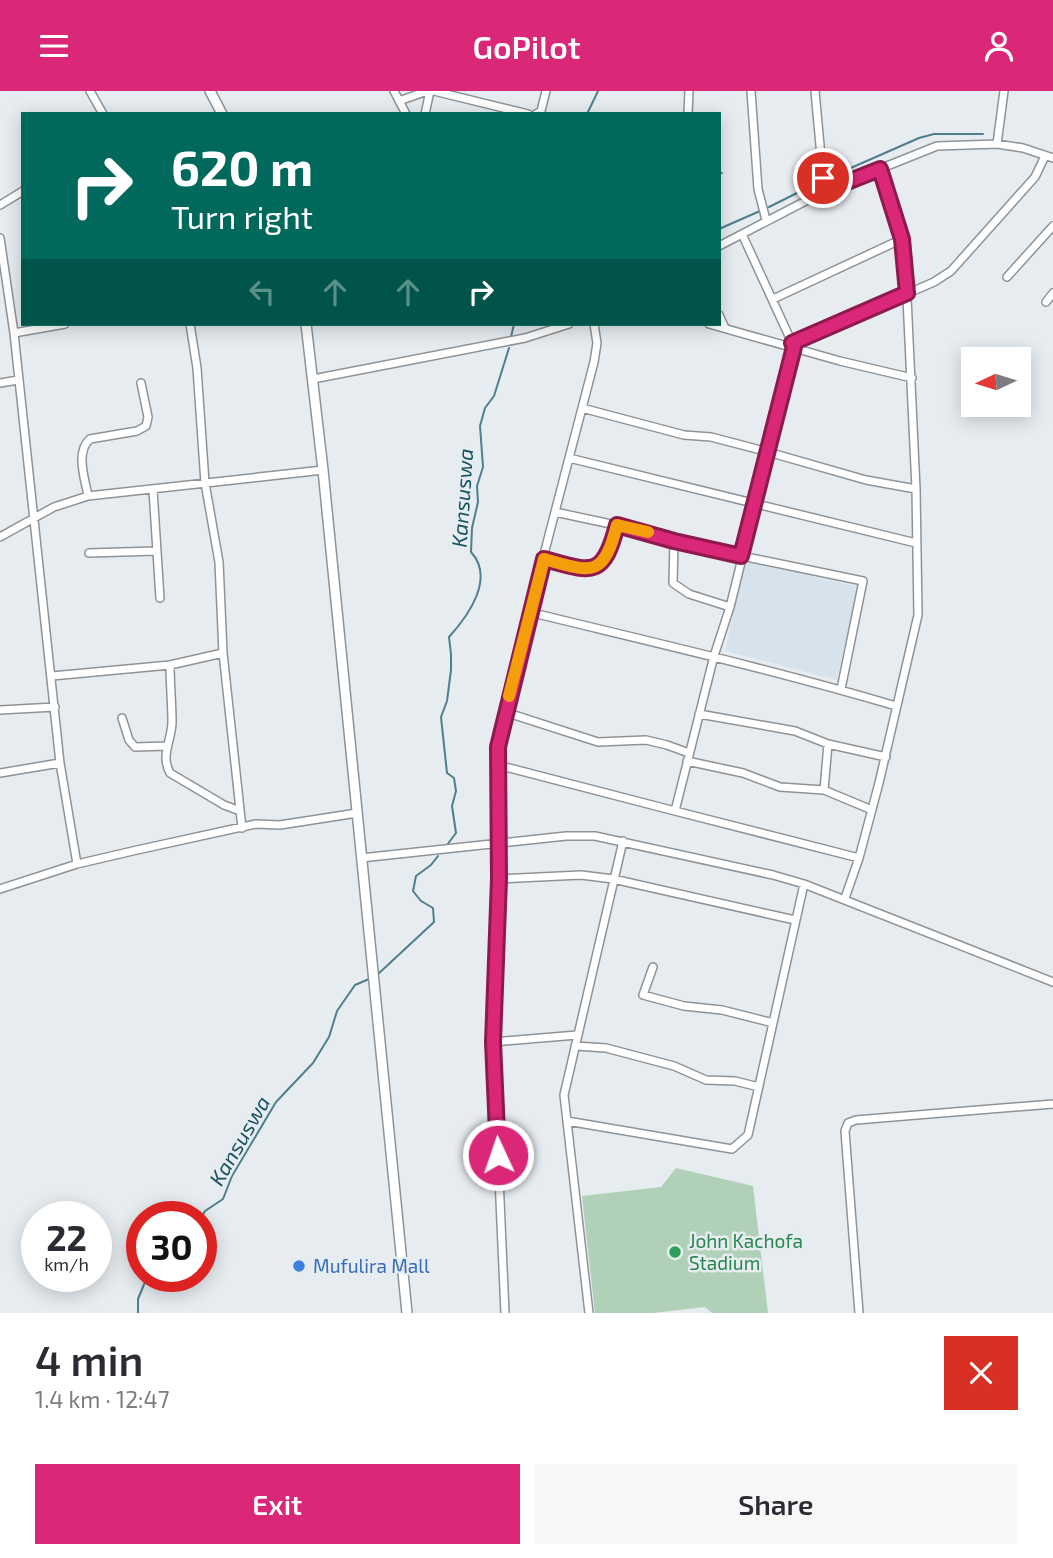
<!DOCTYPE html>
<meta charset="utf-8">
<style>
body{margin:0;font-family:"Exo 2",sans-serif;background:#f7f7f7;color:#2b2b33;height:100vh;display:flex;flex-direction:column;font-size:26px;white-space:nowrap}
*{box-sizing:border-box;margin:0}
p{font-size:23px;color:#7c7c81}
.icon{flex:none;width:38px;height:38px;fill:none;stroke:currentColor;stroke-width:2;stroke-linecap:round;stroke-linejoin:round}
.map{position:relative;height:1222px;overflow:hidden}
.side{display:flex;flex-direction:column;background:#fff;flex:1}
.side>*{flex:none}
.guide{position:absolute;left:21px;top:21px;width:700px;height:214px;border-radius:0px;box-shadow:0 4px 18px #0003;background:#00695c;color:#fff;overflow:hidden}
.needle{width:46px;rotate:266deg}
.buttons{position:absolute;left:961px;top:256px;display:grid;gap:14px}
.buttons a{display:grid;place-items:center;width:70px;height:70px;border-radius:0px;background:#fff;box-shadow:0 4px 18px #0003;font-size:35px}
.speed{position:absolute;left:21px;top:1110px;display:flex;gap:14px;font-size:35px;font-weight:700;text-align:center}
.speed>*{display:grid;place-content:center;width:91px;height:91px;border-radius:50%;background:#fff;box-shadow:0 4px 18px #0003;line-height:1}
.speed small{font-size:18px;font-weight:400}
.speed .limit{border:10px solid #d22;background:#fff;color:#111}
.pin{position:absolute;display:grid;place-items:center;width:60px;height:60px;color:#fff;margin:-30px;border:4px solid #fff;border-radius:50%;box-shadow:0 2px 7px #0007}
.me{position:absolute;width:77px;margin:-38px;rotate:357deg;stroke-linejoin:round;filter:drop-shadow(0 0 5px #0008)}
.turn{display:flex;align-items:center;gap:24px;height:147px;padding:0 35px;font-size:32px}
.turn .icon{width:91px;height:91px;stroke-width:2.5}
.turn b{display:block;font-size:49px;line-height:60px}
.lanes{display:flex;align-items:center;height:66px;padding:0 35px;background:#0003;justify-content:center;gap:35px;direction:ltr}
.lanes .off{opacity:.35}
.round{display:grid;place-items:center;flex:none;width:74px;height:74px;border-radius:0px;background:#f7f7f7}
.overview{display:flex;align-items:center;justify-content:space-between;height:119px;padding:0 35px}
h1{font-size:42px;font-weight:600;line-height:52px}
.primary-button{display:flex;gap:14px;margin-top:auto;padding:14px 35px}
.primary-button a{flex:1;height:80px;border-radius:0px;background:#db2777;color:#fff;font-size:28px;font-weight:600;line-height:80px;text-align:center}
.primary-button a+a{background:#f7f7f7;color:#2b2b33}
header{display:flex;justify-content:space-between;align-items:center;height:91px;padding:0 35px;background:#db2777;color:#fff;font-size:32px;font-weight:600}
.map>svg:first-child{display:block}
</style>
<header><svg class="icon" aria-label="menu" viewBox="0 0 24 24"><path d="M4 6h16M4 12h16M4 18h16"/></svg>GoPilot<svg class="icon" aria-label="person" viewBox="0 0 24 24"><circle cx="12" cy="8" r="4"/><path d="M4 21q1-7 8-7t8 7"/></svg></header>
<div class="map">
<svg width="1053" height="1222" viewBox="0 0 1053 1222">
<rect width="100%" height="100%" fill="#e6ecf0"/>
<path fill="#d6e2ec" d="M745,469L858,496L837,589L725,560Z"/>
<path fill="#b0d1b8" d="M676,1077L753,1095L768,1222H712L705,1216L653,1222H595L582,1105L661,1096Z"/>
<g fill="none" stroke-linecap="round" stroke-linejoin="round">
<path stroke="#4e7f8d" stroke-width="2" d="M587,23L598,0
M719,82H722
M828,87L919,47L934,43H983
M769,116L819,91
M719,138L760,120
M511,246L514,233
M447,754L456,742L452,715L456,700L454,687L447,682L441,626L447,610L451,579V563L449,546C469,524 495,487 471,461L472,437L478,411L477,395L483,376L480,335L485,317L494,305L509,257
M377,884L434,831L433,817L421,810L413,800L416,785L431,774L438,765
M201,1127L205,1120L223,1108L232,1085L276,1011L313,972L329,946L337,920L355,894L369,888
M138,1222V1208L145,1191L162,1185"/>
<g stroke="#8e9397" stroke-width="10">
<path id="minor" d="M90,0L103,23
M394,0L406,23
M434,0L528,23
M751,0L758,98L766,129
M815,0L823,87L827,99
M399,10L427,0
M425,23L430,0
M536,23L541,20L546,0
M688,23L689,0
M997,53L1004,0
M0,114L23,100
M0,147L14,242L60,672L77,773
M719,155L827,99L937,55L997,53L1023,57L1053,67
M1007,186L1053,135
M773,208L902,148
M1046,211L1053,202
M719,224L725,237
M190,233L197,277L205,392L219,471L223,562L242,737
M709,233L840,270L912,287
M14,242L65,233
M792,252L934,191L951,180L1035,86L1045,65
M313,288L525,247L569,233
M0,292L18,289
M582,317L684,344L711,346L768,361L866,389L916,398
M569,367L916,452
M153,399L160,507
M88,405C85,388 75,361 90,348L137,340L146,335L148,326L141,292
M555,421L639,439L674,451L863,490L841,598
M0,446L54,416L88,405L323,379
M674,451L673,492L689,503L730,516
M89,462L156,460
M544,468C593,481 602,488 617,434
M529,521C652,551 775,579 896,615
M170,574C170,593 172,612 172,631C172,649 160,664 170,682L224,714L240,720
M52,585L170,574L223,562
M0,619L55,616
M505,621L598,651L646,649L667,654L689,662
M699,623L795,640L828,653L886,666
M122,627L129,649L135,656L167,655
M687,670L743,682L780,696L824,699L872,719
M498,674L675,720L714,565L730,516L794,256L742,143
M0,682L60,672
M824,699L828,653
M675,720L859,767
M361,767L566,745H595L773,784L804,793L1053,891
M499,788L581,784L613,788L795,829
M0,798L77,773L137,759L256,733L280,734L357,722
M845,807L859,767L879,692L918,524L916,398L905,164L902,148L880,77
M653,876L643,904L684,915L722,919L773,932
M493,951L577,944
M575,955L606,957L674,975L706,989L735,990L759,996
M567,1030L732,1058L748,1044L804,793
M505,1222L493,951L499,788L498,656L529,521L594,271L597,252L594,233
M589,1222L564,1004L623,750
M859,1222L845,1040L848,1032L856,1029L1053,1013"/>
</g>
<g stroke="#8e9397" stroke-width="12">
<path id="major" d="M210,0L222,23
M306,233L323,379L407,1222"/>
</g>
<use href="#minor" stroke="#fff" stroke-width="7"/>
<use href="#major" stroke="#fff" stroke-width="9"/>
</g>
<g fill="none" stroke-linecap="round" stroke-linejoin="round">
<g stroke="#8e194d" stroke-width="18">
<path id="route" d="M498,1064L493,951L499,788L498,656L544,468C592,481 603,488 617,434L674,450L741,465L794,256L792,252L907,202L902,148L880,78L827,99L823,87"/>
</g>
<use href="#route" stroke="#db2777" stroke-width="12"/>
<path stroke="#f59e0b" stroke-width="12" d="M509,605L544,468C592,481 603,488 617,434L648,441"/>
</g>
<circle fill="#2e9e5b" stroke="#e6ecf0" stroke-width="2.5" cx="675" cy="1161" r="7"/>
<circle fill="#3f7fe0" stroke="#e6ecf0" stroke-width="2.5" cx="299" cy="1175" r="7"/>
<g text-anchor="middle" stroke-width="5" stroke-linejoin="round" paint-order="stroke">
<g font-size="19" fill="#27864d" stroke="#e6ecf0" text-anchor="start">
<text x="689" y="1157">John Kachofa<tspan x="689" dy="22">Stadium</tspan></text>
</g>
<g font-size="19" fill="#366cbe" stroke="#e6ecf0" text-anchor="start">
<text x="313" y="1182">Mufulira Mall</text>
</g>
<g font-size="21" font-style="italic" fill="#15515e" stroke="#e6ecf0">
<text transform="translate(463 407) rotate(-86)" y="7">Kansuswa</text>
<text transform="translate(240 1050) rotate(-60)" y="7">Kansuswa</text>
</g>
</g>
</svg>
<div class="buttons">
<a><svg class="needle" viewBox="-14 -14 28 28"><path d="M0-13l5 13h-10z" fill="#e53935"/><path d="M0 13l5-13h-10z" fill="#7c7c81"/></svg></a>
</div>
<div class="speed"><div>22<small>km/h</small></div><div class="limit">30</div></div>
<div class="pin" style="left:823px;top:87px;background:#d93025"><svg class="icon" aria-label="arrive" viewBox="0 0 24 24"><path d="M6 21V4h12l-3 4 3 4H6"/></svg></div>
<svg class="me" style="left:498px;top:1064px" viewBox="-20 -20 40 40"><circle r="17" fill="#db2777" stroke="#fff" stroke-width="3"/><path d="M0-11L8 9 0 5-8 9z" fill="#fff"/></svg>
<div class="guide">
<div class="turn"><svg class="icon" aria-label="right" viewBox="0 0 24 24"><path d="M7 20v-9h11M14 6l5 5-5 5"/></svg><div><b>620 m</b>Turn right</div></div>
<div class="lanes"><svg class="icon off" aria-label="left" viewBox="0 0 24 24"><path d="M17 20v-9H6M10 6l-5 5 5 5"/></svg><svg class="icon off" aria-label="ahead" viewBox="0 0 24 24"><path d="M12 20V5M6 11l6-6 6 6"/></svg><svg class="icon off" aria-label="ahead" viewBox="0 0 24 24"><path d="M12 20V5M6 11l6-6 6 6"/></svg><svg class="icon" aria-label="right" viewBox="0 0 24 24"><path d="M7 20v-9h11M14 6l5 5-5 5"/></svg></div>
</div>
</div>
<section class="side">
<div class="overview"><div><h1>4 min</h1><p>1.4 km · 12:47</p></div><a class="round" style="background:#d93025;color:#fff"><svg class="icon" aria-label="close" viewBox="0 0 24 24"><path d="M6 6l12 12M18 6L6 18"/></svg></a></div>
<div class="primary-button"><a>Exit</a><a>Share</a></div>
</section>
